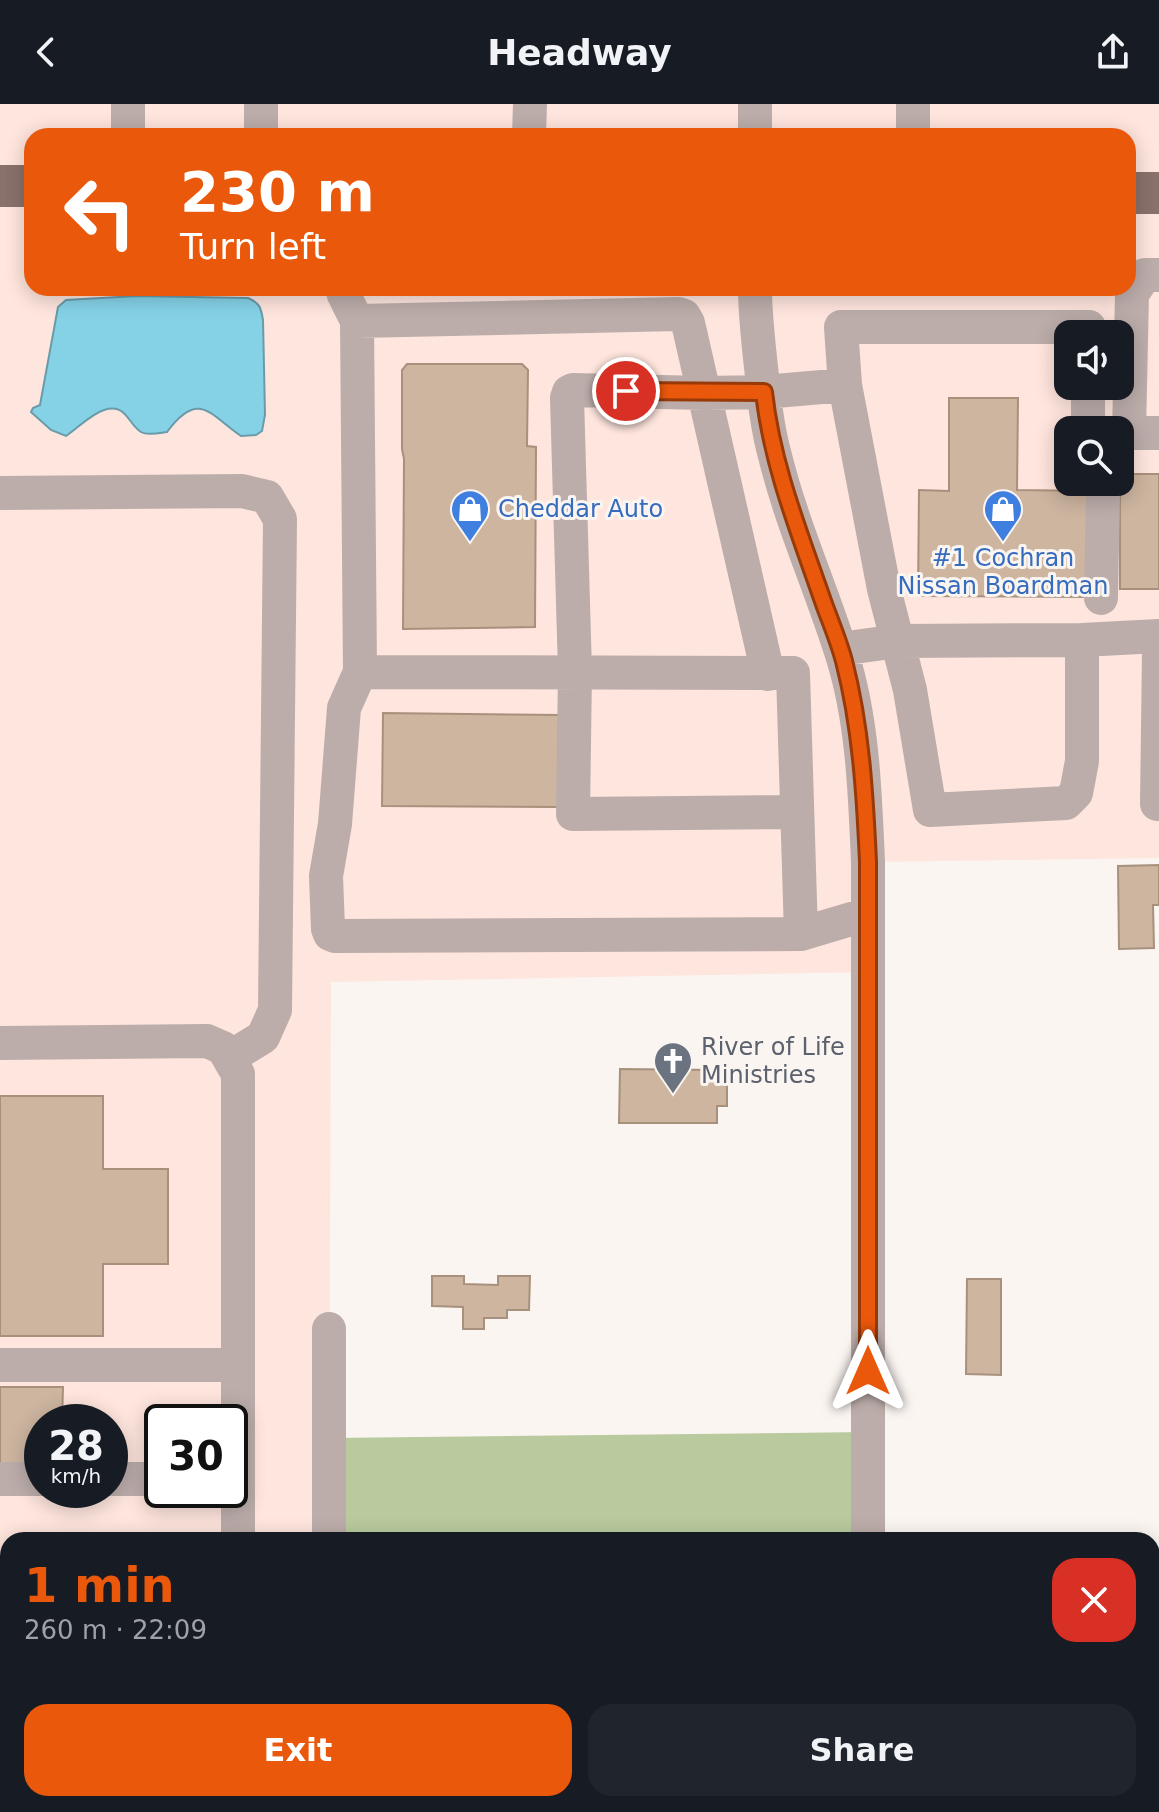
<!DOCTYPE html>
<meta charset="utf-8">
<style>
body{margin:0;font-family:"DejaVu Sans",sans-serif;background:#20242c;color:#f1f3f6;height:100vh;display:flex;flex-direction:column;font-size:30px;white-space:nowrap}
*{box-sizing:border-box;margin:0}
p{font-size:26px;color:#9ea1a6}
.icon{flex:none;width:44px;height:44px;fill:none;stroke:currentColor;stroke-width:2;stroke-linecap:round;stroke-linejoin:round}
.map{position:relative;flex:1;overflow:hidden}
.panel{position:absolute;left:0px;top:1428px;width:1160px;height:280px;display:flex;flex-direction:column;background:#171b24;border-radius:24px 24px 0 0;box-shadow:0 4px 20px #0003}
.panel>*{flex:none}
.hud{position:absolute;left:24px;top:24px;width:1112px;height:168px;border-radius:24px;box-shadow:0 4px 20px #0003;background:#ea580c;color:#fff;overflow:hidden}
.buttons{position:absolute;left:1054px;top:216px;display:grid;gap:16px}
.buttons a{display:grid;place-items:center;width:80px;height:80px;border-radius:16px;background:#171b24;box-shadow:0 4px 20px #0003;font-size:40px}
.speed{position:absolute;left:24px;top:1300px;display:flex;gap:16px;font-size:40px;font-weight:700;text-align:center}
.speed>*{display:grid;place-content:center;width:104px;height:104px;border-radius:50%;background:#171b24;box-shadow:0 4px 20px #0003;line-height:1}
.speed small{font-size:20px;font-weight:400}
.speed .limit{border:4px solid #111;border-radius:12px;background:#fff;color:#111}
.pin{position:absolute;display:grid;place-items:center;width:68px;height:68px;color:#fff;margin:-34px;border:4px solid #fff;border-radius:50%;box-shadow:0 2px 8px #0007}
.me{position:absolute;width:88px;margin:-44px;rotate:0deg;stroke-linejoin:round;filter:drop-shadow(0 0 6px #0008)}
.turn{display:flex;align-items:center;gap:28px;height:168px;padding:0 24px;font-size:36px}
.turn .icon{width:104px;height:104px;stroke-width:2.5}
.turn b{display:block;font-size:56px;line-height:68px}
.round{display:grid;place-items:center;flex:none;width:84px;height:84px;border-radius:24px;background:#20242c}
.overview{display:flex;align-items:center;justify-content:space-between;height:136px;padding:0 24px}
h1{font-size:48px;font-weight:700;line-height:60px;color:#ea580c}
.primary-button{display:flex;gap:16px;margin-top:auto;padding:16px 24px}
.primary-button a{flex:1;height:92px;border-radius:24px;background:#ea580c;color:#fff;font-size:32px;font-weight:700;line-height:92px;text-align:center}
.primary-button a+a{background:#20242c;color:#f1f3f6}
header{display:flex;justify-content:space-between;align-items:center;height:104px;padding:0 24px;background:#171b24;font-size:36px;font-weight:700}
.map>svg:first-child{display:block}
</style>
<header><svg class="icon" aria-label="back" viewBox="0 0 24 24"><path d="M15 5l-7 7 7 7"/></svg>Headway<svg class="icon" aria-label="share" viewBox="0 0 24 24"><path d="M12 15V3M7 8l5-5 5 5M5 13v7h14v-7"/></svg></header>
<div class="map">
<svg width="1159" height="1708" viewBox="0 0 1159 1708">
<rect width="100%" height="100%" fill="#fbf5f2"/>
<path fill="#fee5dd" fill-rule="evenodd" d="M0,0H1159V754L869,758L868,868L331,878L329,1436H8V1700H329V1708H0ZM32,32H1128V184H32ZM1068,230H1120V282H1068ZM1068,326H1120V378H1068ZM42,1318H110V1386H42ZM162,1318H230V1386H162Z"/>
<path fill="#b9ca9e" d="M868,1328V1436H329V1334Z
M329,1700H869V1708H329Z"/>
<path fill="#85d2e7" stroke="#699ba9" stroke-width="2" d="M136,192L248,194C260,199 261,204 263,216L265,311L262,327L256,331L241,332C210,311 199,285 167,328C159,329 148,332 141,328C127,319 127,299 104,306C91,310 78,324 66,332L51,326L31,308L33,304L40,301L58,203L66,196Z"/>
<path fill="#cdb5a0" stroke="#a7917c" stroke-width="2" d="M407,260H522L528,266L527,342L536,343L535,523L403,525L404,355L402,345V266Z
M949,294H1018L1017,386L1088,387V493L918,492L919,386L949,387Z
M1120,370H1159V485H1120Z
M383,609L559,611L558,703L382,702Z
M1159,761V801H1153L1154,844L1119,845L1118,762Z
M620,965L718,966L717,979H727V1002H717V1019H619Z
M0,992H103V1065H168V1160H103V1232H0Z
M432,1172H464V1180L498,1181V1172H530L529,1206H507V1214H484V1225H463V1203L432,1202Z
M967,1175H1001V1271L966,1270Z
M0,1283H63L62,1318H42V1359H0Z
M1152,1500H1159V1565H1152Z"/>
<g fill="none" stroke-linecap="round" stroke-linejoin="round">
<path stroke="#bcadaa" stroke-width="34" d="M128,0V32
M261,0V32
M755,0V32
M913,0V32
M529,32L530,0
M1159,171H1145L1132,190L1129,329H1159
M342,184L344,191L357,217L360,568L344,604L335,720L326,772L328,825L330,830L335,832L801,830L793,569L360,568
M755,184C755,210 758,236 761,263C764,293 767,323 775,352C792,421 822,486 843,554C863,619 865,690 868,758V1436
M357,217L678,210L684,212L688,219L768,570
M845,281L841,223H1089V230
M1088,326V282
M1099,378L1103,387L1101,494
M0,389L242,387L267,393L280,415L275,906L263,933L229,954
M1082,536L1159,532
M1159,548L1157,700H1159
M797,708L573,710L575,567L567,294L569,288L573,286L705,289L764,288L845,281L884,485L910,586L930,706L1066,699L1076,689L1082,657V536L898,537L840,545
M801,830L868,810
M0,939L207,937L223,944L238,970V1436
M329,1225V1436
M0,1261H238
M0,1375H42
M110,1375H162
M329,1700V1708
M869,1700V1708
M238,1708V1700"/>
<path stroke="#8a716b" stroke-width="42" d="M0,82H32
M1128,89H1159"/>
</g>
<g fill="none" stroke-linecap="round" stroke-linejoin="round">
<g stroke="#983908" stroke-width="20">
<path id="route" d="M626,287L764,288C772,362 800,430 824,500C831,519 839,538 844,557C861,623 865,691 868,758V1267"/>
</g>
<use href="#route" stroke="#ea580c" stroke-width="14"/>
</g>
<defs>
<g id="shop-pin" transform="scale(2)"><path d="M0 17L-7.5 6A9.5 9.5 0 1 1 7.5 6Z" fill="#3f7fe0" stroke="#fbf5f2"/><path d="M-5-2.5h2.3a2.7 3.5 0 0 1 5.4 0H5L5.5 6h-11ZM-1.5-2.5h3a1.5 2.3 0 0 0-3 0Z" fill="#fff"/></g>
<g id="church-pin" transform="scale(2)"><path d="M0 17L-7.5 6A9.5 9.5 0 1 1 7.5 6Z" fill="#6b7280" stroke="#fbf5f2"/><path d="M-1.2-6h2.4v3.5h3.3v2.4h-3.3V6h-2.4V-.1h-3.3v-2.4h3.3Z" fill="#fff"/></g>
</defs>
<g fill-rule="evenodd">
<use href="#shop-pin" x="470" y="405"/>
<use href="#shop-pin" x="1003" y="405"/>
<use href="#church-pin" x="673" y="957"/>
</g>
<g text-anchor="middle" stroke-width="6" stroke-linejoin="round" paint-order="stroke">
<g font-size="24" fill="#366cbe" stroke="#fbf5f2" text-anchor="start">
<text x="498" y="413">Cheddar Auto</text>
<text x="1003" y="462" text-anchor="middle">#1 Cochran<tspan x="1003" dy="28">Nissan Boardman</tspan></text>
</g>
<g font-size="24" fill="#5b616d" stroke="#fbf5f2" text-anchor="start">
<text x="701" y="951">River of Life<tspan x="701" dy="28">Ministries</tspan></text>
</g>
</g>
</svg>
<div class="buttons">
<a><svg class="icon" aria-label="sound" viewBox="0 0 24 24"><path d="M4 9h4l5-4v14l-5-4H4zM17 9q2 3 0 6"/></svg></a>
<a><svg class="icon" aria-label="search" viewBox="0 0 24 24"><circle cx="10" cy="10" r="6"/><path d="M15 15l6 6"/></svg></a>
</div>
<div class="speed"><div>28<small>km/h</small></div><div class="limit">30</div></div>
<div class="pin" style="left:626px;top:287px;background:#d93025"><svg class="icon" aria-label="arrive" viewBox="0 0 24 24"><path d="M6 21V4h12l-3 4 3 4H6"/></svg></div>
<svg class="me" style="left:868px;top:1267px" viewBox="-20 -20 40 40"><path d="M0-17L14 15 0 8-14 15z" fill="#ea580c" stroke="#fff" stroke-width="4"/></svg>
<div class="hud">
<div class="turn"><svg class="icon" aria-label="left" viewBox="0 0 24 24"><path d="M17 20v-9H6M10 6l-5 5 5 5"/></svg><div><b>230 m</b>Turn left</div></div>
</div>
<section class="panel">
<div class="overview"><div><h1>1 min</h1><p>260 m · 22:09</p></div><a class="round" style="background:#d93025;color:#fff"><svg class="icon" aria-label="close" viewBox="0 0 24 24"><path d="M6 6l12 12M18 6L6 18"/></svg></a></div>
<div class="primary-button"><a>Exit</a><a>Share</a></div>
</section>
</div>
